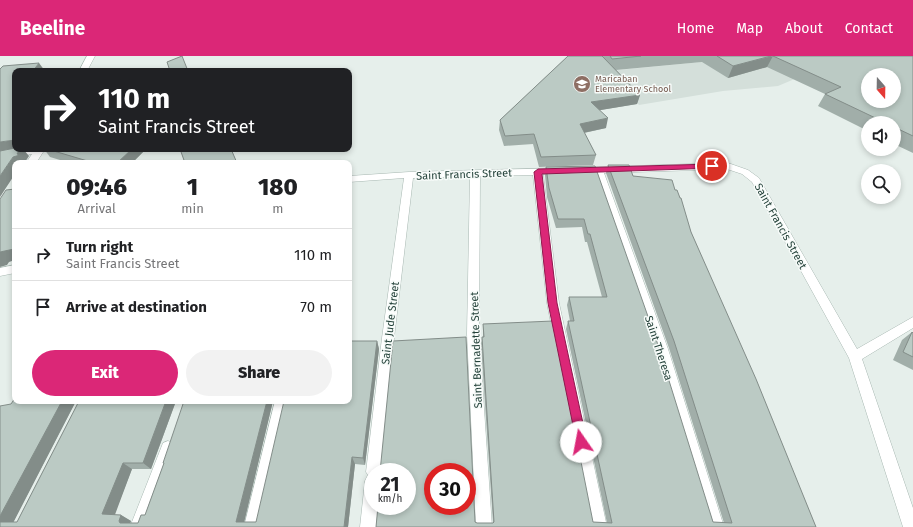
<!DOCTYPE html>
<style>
body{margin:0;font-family:"Fira Sans",sans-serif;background:#f2f2f2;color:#202124;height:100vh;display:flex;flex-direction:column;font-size:15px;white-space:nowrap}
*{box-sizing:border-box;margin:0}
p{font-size:13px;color:#757577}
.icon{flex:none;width:22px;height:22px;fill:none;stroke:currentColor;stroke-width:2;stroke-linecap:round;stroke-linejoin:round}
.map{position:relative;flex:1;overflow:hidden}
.sheet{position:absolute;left:12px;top:104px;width:340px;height:244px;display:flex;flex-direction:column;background:#fff;border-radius:8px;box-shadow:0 2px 6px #0003}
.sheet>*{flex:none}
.hud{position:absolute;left:12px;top:12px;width:340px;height:84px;border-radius:8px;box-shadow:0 2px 6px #0003;background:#202124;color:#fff;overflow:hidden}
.needle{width:26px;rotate:160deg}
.tools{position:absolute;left:861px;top:12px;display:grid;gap:8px}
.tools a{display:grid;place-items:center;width:40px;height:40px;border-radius:50%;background:#fff;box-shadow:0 2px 6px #0003;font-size:20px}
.speed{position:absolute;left:364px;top:407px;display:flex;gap:8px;font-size:20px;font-weight:700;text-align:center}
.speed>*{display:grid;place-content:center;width:52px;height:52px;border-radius:50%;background:#fff;box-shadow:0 2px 6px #0003;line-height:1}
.speed small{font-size:10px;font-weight:400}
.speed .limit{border:6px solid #d22;background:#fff;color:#111}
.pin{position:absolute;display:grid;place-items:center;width:34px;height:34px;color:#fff;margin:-17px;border:2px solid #fff;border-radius:50%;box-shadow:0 1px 4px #0007}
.me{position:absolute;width:44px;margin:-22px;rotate:348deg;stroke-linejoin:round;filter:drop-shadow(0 0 3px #0008)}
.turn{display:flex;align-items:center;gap:14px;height:84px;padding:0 20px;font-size:18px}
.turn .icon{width:52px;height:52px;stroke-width:2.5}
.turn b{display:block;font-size:28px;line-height:34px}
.eta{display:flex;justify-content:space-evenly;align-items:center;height:68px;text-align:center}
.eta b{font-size:24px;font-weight:800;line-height:28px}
.button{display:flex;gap:8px;margin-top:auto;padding:8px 20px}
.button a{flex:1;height:46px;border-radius:24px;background:#db2777;color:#fff;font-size:16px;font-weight:800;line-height:46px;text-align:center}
.button a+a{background:#f2f2f2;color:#202124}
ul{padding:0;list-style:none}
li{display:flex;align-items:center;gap:12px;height:52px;padding:0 20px;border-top:1px solid #e0e0e0}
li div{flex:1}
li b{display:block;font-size:15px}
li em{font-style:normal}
header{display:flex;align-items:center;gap:24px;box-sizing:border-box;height:56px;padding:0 20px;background:#db2777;color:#fff}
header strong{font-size:19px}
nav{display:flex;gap:22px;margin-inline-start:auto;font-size:14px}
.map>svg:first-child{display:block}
</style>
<header>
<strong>Beeline</strong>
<nav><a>Home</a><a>Map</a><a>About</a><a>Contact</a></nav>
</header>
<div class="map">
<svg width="913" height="471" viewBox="0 0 913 471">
<rect width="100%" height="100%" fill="#e6efeb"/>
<path fill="#d4dfda" d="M693,0L830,8L778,30L723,35L639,49L608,15L702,6Z"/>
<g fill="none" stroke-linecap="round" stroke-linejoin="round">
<g stroke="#a8b8b2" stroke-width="1">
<path id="minor" d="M87,0H95L87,15H79Z
M30,93H45L36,107H26L32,98L0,104V98Z
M728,107L748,114L759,122L857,293L913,261V272L862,303L913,452V471H903L849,302L752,126L742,118L727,113L604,117L668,293L724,471H708L654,293L594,117L580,118L575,115L580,112L598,111Z
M562,112L567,115L565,117L543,118L559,247L607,471H591L547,247L533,119L480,120L479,278L492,471H476L467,278L470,120L413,122L394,282L382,416H373V450H378L376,471H360L365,425L368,419L366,416L382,282L404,122L349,126V120L409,116Z
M15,209V217L0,220V212Z
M275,345H289L260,471H244Z
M168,385L173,387L176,392L146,471H130L163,387Z"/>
</g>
<use href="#minor" fill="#fff" fill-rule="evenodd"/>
</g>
<path fill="#a1aea9" d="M568,0H913V97L894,88V67H868V75L818,50L825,38L767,11L728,22L702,6L616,14L640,39L637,48L600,54L606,72L584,77L596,99L593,109L539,111L533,88L504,90L499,74L500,64Z
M44,93H146L132,107H70L50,101Z
M608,109L633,120L675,134L691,176L816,471H376L475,466L477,467H493L481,289L482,281H483V268L593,466L607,467L566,273L568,265H570L567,249L569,241H602L587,186H585L582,171L556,172L547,141L545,119L546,111L595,110L713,466L724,467L669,292L606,117Z
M912,276L913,277V314L893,304L902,284Z
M377,285L379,293L365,409L355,408L348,471H0L11,348L15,345H76L13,466H17L79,345H176L151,413H132L114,459H121L131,465L130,467H138L145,459L164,407H163L273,345L244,466H256Z"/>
<path fill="#838d89" d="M773,0L767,11L728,22L733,10Z
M39,7L45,15H33Z
M640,39L637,48L589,56L591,46Z
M608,62L606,72L578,78L580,68Z
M15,84V93H23L29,100L25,106L26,107H15V118L0,141V120L13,101L17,98L0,97V86Z
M132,93H146L132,107H117Z
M15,190V204L9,206L7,209L0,211V196Z
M377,285L379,293L365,409L363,402Z
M62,345H76L11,471L0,468V460Z
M166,345H176L151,413L143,407Z
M267,345H273L243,471L236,466Z
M352,401L355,408L348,471H344Z
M123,407L132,413L113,464L102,458Z
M121,459L131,465L129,470L120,467L119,465Z"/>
<path fill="#bbcac4" stroke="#838d89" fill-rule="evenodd" d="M182,0L188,15H170L167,6Z
M568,0H602L640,39L591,46L608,62L580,68L596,99L541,101L534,78L505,80L500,64Z
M610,0H641L612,3Z
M717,0H771L733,10Z
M773,0H913V80L894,71V67H886L825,38L841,31ZM868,19H894V45H868Z
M39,7L33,15H15V84L0,86V13L3,10Z
M15,92V93H20L17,98L20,99L13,101L0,120V95Z
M47,93H132L117,107H90L91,106Z
M180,93H231L237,107H185Z
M608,109H629L633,120L672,124L675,134H677L680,142H681L691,176L756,323L816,471H376L378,450H407V416H380L393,285L466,281L475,466L477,467H493L494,466L482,281H484L483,268L553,265L593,466L612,467L568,265H574L569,241H607L590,178H588L584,163H558L549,132L546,111L595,110L657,286L713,466L732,467L674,285ZM433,416H467V450H433Z
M15,133V190L14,193L0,196V143L6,134Z
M912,276L913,277V301L903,296Z
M349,285H377L363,402L352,401L344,471H0V466H17L79,345H166L143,407H123L102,458L121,459L119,465L120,467H138L141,459H145L164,407H163L184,345H267L236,466H256L284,345H349Z
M15,342V345H62L0,460V350L11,348Z"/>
<path fill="#db2777" stroke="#8e194d" d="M712,108L716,110L715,112L542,118L557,247L587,386L585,389L581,391L577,389L548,247L534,116L538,113Z"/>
<defs>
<g id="school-disc" transform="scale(0.9)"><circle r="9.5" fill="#8d6e63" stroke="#f7fbf9"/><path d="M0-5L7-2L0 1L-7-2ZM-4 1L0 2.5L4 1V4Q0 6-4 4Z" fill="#fff"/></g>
</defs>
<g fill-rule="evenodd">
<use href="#school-disc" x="582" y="28"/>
</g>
<g text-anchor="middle" stroke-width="3" stroke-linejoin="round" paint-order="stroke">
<g font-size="9" fill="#785e54" stroke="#f7fbf9" text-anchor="start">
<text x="595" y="26">Maricaban<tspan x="595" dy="10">Elementary School</tspan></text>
</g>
<g font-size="11" fill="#24423a" stroke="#f7fbf9">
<text transform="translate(464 118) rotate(-2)" y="4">Saint Francis Street</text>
<text transform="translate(781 170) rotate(61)" y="4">Saint Francis Street</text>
<text transform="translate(390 267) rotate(-83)" y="4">Saint Jude Street</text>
<text transform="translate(659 292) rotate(72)" y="4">Saint Theresa</text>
<text transform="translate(476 294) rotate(-92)" y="4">Saint Bernadette Street</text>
</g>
</g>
</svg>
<div class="tools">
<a><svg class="needle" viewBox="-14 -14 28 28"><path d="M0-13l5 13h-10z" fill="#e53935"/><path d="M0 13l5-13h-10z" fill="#757577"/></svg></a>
<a><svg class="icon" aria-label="sound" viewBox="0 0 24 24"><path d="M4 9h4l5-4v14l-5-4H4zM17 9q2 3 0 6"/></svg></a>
<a><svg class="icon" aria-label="search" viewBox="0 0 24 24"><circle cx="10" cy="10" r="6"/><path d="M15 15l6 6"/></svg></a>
</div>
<div class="speed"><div>21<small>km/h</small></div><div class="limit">30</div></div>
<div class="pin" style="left:712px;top:110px;background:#d93025"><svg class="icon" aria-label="arrive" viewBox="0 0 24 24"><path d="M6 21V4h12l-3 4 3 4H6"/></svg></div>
<svg class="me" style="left:581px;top:386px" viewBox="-20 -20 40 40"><circle r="19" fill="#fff"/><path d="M0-13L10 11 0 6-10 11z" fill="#db2777"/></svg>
<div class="hud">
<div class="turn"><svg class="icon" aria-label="right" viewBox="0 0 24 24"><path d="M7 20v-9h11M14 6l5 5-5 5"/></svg><div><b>110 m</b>Saint Francis Street</div></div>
</div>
<section class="sheet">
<div class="eta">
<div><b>09:46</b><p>Arrival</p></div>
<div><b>1</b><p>min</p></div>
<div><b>180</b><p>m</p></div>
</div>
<ul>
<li><svg class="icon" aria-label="right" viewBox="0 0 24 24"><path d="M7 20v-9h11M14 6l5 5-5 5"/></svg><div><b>Turn right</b><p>Saint Francis Street</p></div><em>110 m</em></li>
<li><svg class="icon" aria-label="arrive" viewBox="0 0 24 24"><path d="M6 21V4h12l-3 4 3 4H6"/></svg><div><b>Arrive at destination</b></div><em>70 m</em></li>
</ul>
<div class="button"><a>Exit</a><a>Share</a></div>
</section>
</div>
